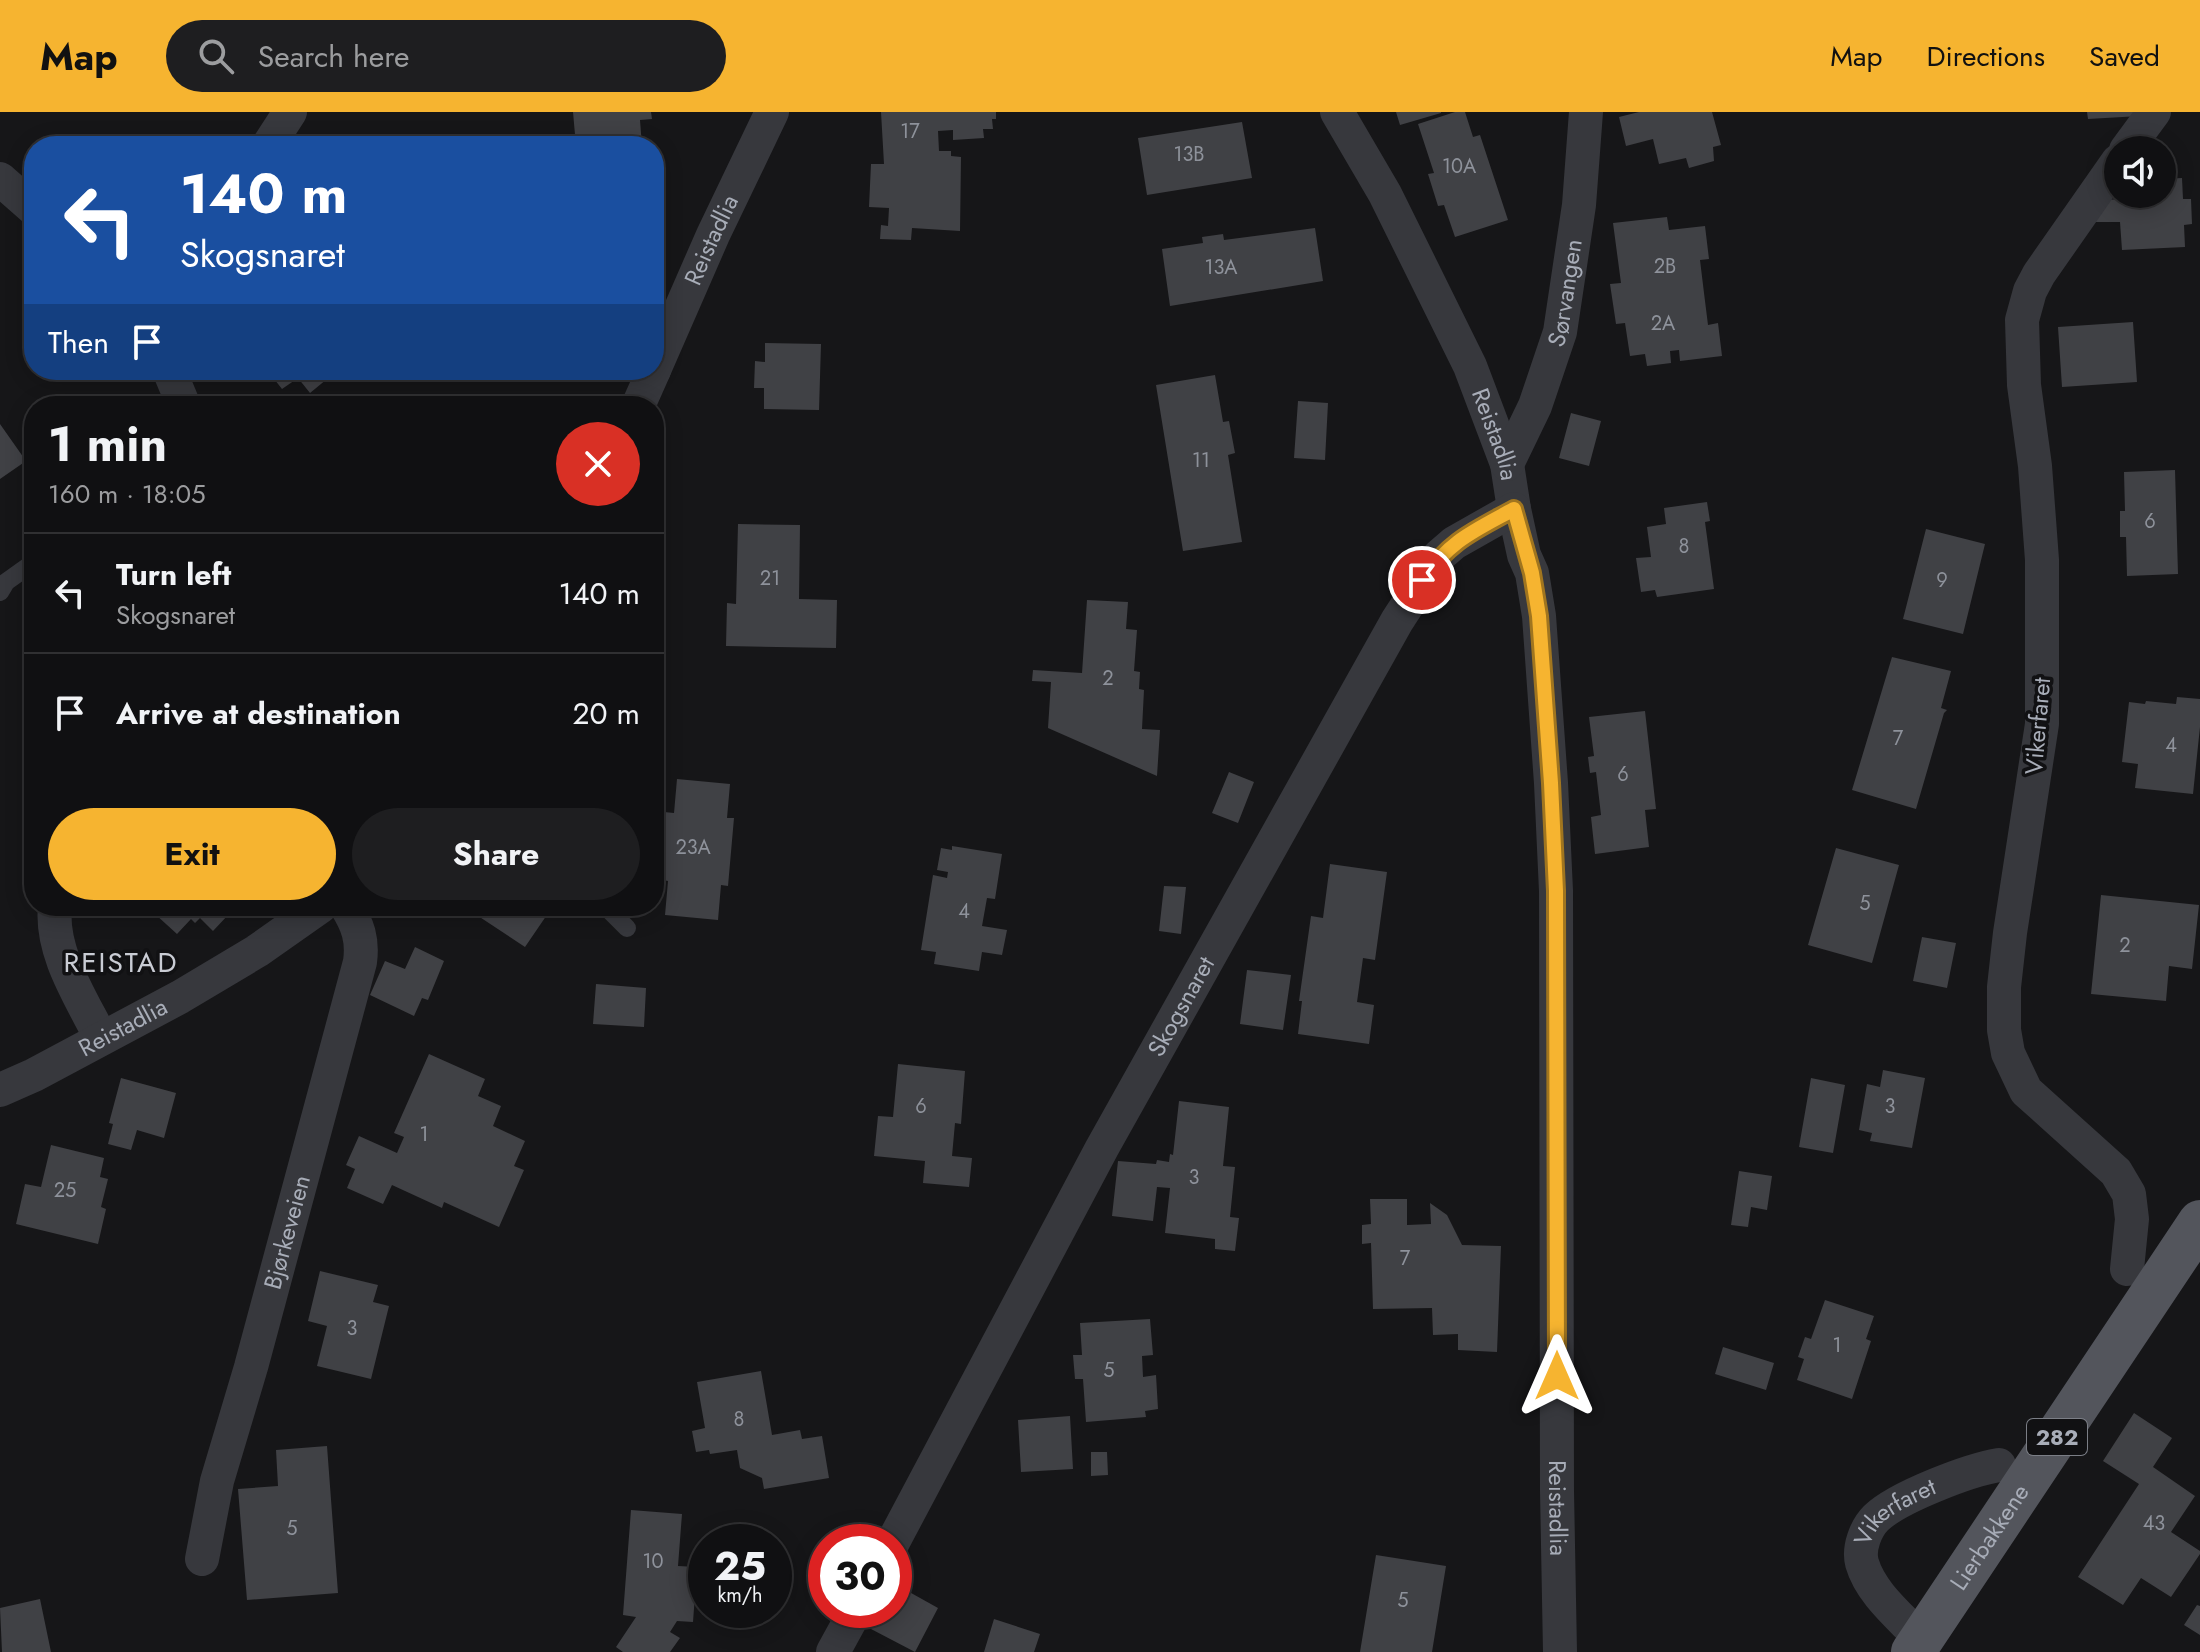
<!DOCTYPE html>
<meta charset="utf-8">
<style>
body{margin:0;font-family:Jost,sans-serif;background:#1e1e20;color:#f1f3f6;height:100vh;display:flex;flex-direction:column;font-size:30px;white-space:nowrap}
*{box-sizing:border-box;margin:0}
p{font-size:26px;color:#9c9d9f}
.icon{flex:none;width:44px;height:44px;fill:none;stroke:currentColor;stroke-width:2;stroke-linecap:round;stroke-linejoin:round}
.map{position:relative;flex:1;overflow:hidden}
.details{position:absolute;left:24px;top:284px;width:640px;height:520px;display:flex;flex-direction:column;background:#101012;border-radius:32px;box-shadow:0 4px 20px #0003,0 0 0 2px #303032}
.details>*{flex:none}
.top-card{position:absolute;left:24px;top:24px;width:640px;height:244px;border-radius:32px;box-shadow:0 4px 20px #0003,0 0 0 2px #303032;background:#1a4fa0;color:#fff;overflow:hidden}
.tools{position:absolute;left:2104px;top:24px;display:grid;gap:16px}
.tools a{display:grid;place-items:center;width:72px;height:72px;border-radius:50%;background:#101012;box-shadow:0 4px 20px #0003,0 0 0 2px #303032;font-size:40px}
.speed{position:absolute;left:688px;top:1412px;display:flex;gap:16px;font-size:40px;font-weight:700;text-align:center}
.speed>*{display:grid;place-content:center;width:104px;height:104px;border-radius:50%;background:#101012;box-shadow:0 4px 20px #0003,0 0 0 2px #303032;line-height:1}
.speed small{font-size:20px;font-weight:400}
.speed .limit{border:12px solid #d22;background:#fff;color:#111}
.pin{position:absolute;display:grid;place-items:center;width:68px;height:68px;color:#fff;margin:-34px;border:4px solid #fff;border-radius:50%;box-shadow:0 2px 8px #0007}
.me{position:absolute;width:88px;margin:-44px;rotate:0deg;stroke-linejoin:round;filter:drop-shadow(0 0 6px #0008)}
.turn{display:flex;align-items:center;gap:28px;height:168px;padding:0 24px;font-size:36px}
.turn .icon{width:104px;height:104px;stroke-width:2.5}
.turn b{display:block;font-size:56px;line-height:68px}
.then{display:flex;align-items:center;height:76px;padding:0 24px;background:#0003;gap:16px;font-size:30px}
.round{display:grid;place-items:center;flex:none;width:84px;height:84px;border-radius:42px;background:#1e1e20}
.summary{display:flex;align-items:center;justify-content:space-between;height:136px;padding:0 24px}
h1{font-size:48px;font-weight:700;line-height:60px}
.button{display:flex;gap:16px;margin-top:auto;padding:16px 24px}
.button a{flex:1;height:92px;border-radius:48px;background:#f6b430;color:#111;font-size:32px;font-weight:700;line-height:92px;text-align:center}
.button a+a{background:#1e1e20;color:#f1f3f6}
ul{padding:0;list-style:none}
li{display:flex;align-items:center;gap:24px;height:120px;padding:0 24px;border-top:2px solid #303032}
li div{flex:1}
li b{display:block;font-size:30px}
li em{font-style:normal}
header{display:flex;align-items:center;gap:48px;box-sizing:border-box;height:112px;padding:0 40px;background:#f6b430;color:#111}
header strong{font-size:38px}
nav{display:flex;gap:44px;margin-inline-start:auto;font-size:28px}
.search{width:560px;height:72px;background:#1e1e20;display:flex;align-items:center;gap:20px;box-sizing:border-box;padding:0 28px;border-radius:44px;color:#9c9d9f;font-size:30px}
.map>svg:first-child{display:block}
</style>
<header>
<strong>Map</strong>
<div class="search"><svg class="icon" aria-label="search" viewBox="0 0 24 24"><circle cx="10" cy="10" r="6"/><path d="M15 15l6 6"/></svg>Search here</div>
<nav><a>Map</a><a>Directions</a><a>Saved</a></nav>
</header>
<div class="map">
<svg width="2200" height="1540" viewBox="0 0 2200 1540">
<rect width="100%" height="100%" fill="#161618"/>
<path fill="#404145" d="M573,0H651L652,7L640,8L642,34H576Z
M881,0H996V7H992L993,17H983L984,26L953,28V18L938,19L939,39H951V44L961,45L960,119L912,116L911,128L880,127L881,113L888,114L889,96L869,95L871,52H884Z
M1396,0H1441V1L1400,13Z
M1455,0H1465L1473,25L1480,23L1508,108L1455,125L1444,93L1438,94L1428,62L1434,61L1418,12Z
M1639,0H1712L1721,33L1713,35L1714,49L1689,56L1686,46L1659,52L1653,27L1626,34L1619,5Z
M2087,0H2140V4L2088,7Z
M1242,10L1252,66L1147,83L1138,26Z
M2182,66L2183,87H2191L2192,112L2184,113L2185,135L2122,138L2120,110H2096L2095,89L2119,87V82H2162V67Z
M654,68H661L665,111L654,112Z
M1667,105L1669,118L1705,114L1709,147L1700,148L1704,181L1708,213L1718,211L1722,244L1680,249L1679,238L1670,239L1671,251L1647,254L1645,242L1630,244L1625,211L1616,212L1610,172L1621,171L1613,111Z
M1315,116L1323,169L1170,194L1162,137L1203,131L1202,125L1223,122L1224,128Z
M2133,210L2137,270L2062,275L2058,215Z
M765,231L821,232L819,298L764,297V276H754L755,249L765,250Z
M267,258H338L310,281L298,266L282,277Z
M1215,263L1223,310L1229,309L1235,341L1228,343L1242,430L1183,439L1156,273Z
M1298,289L1328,291L1325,348L1294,346Z
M1571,301L1601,309L1589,354L1559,346Z
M0,312L26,349L0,367Z
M2175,358L2178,462L2127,464L2126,425H2120V399H2125L2124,360Z
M1707,390L1710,409L1705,410L1714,477L1657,485L1655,478L1641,480L1636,446L1651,445L1647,415L1666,412L1664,396Z
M738,412L800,413L799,487L837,488L836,536L726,534L727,491L736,492Z
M1926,417L1985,432L1963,522L1903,507Z
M1087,488L1128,490L1126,517L1137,518L1134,559L1140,560L1139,577L1144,578L1142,617L1160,618L1157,664L1048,616L1051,570L1032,569L1033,558L1082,561Z
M1892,545L1951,559L1941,596L1947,598L1944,601L1916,697L1852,678Z
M2177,585L2200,587V615L2193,682L2135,676L2138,652L2122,650L2129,590L2145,592L2146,589L2176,592Z
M1645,599L1656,697L1645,698L1649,735L1595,742L1591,705L1601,703L1596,660L1590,661L1588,645L1594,644L1589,605Z
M1229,660L1254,670L1238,711L1212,701Z
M677,667L730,672L727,706H734L728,774L721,773L718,808L665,803L668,769L658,767L664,700L674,701Z
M952,734L1002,742L995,787L987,786L982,814L1007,818L1002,843L982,840L979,859L934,852L936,840L921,838L933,763L947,766L948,760L937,758L941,736L952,738Z
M1836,736L1899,753L1872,851L1808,833Z
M1330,752L1387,760L1375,848L1363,846L1357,890L1374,893L1369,932L1298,922L1302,889H1299L1311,804L1323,806Z
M1164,774L1186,775L1181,822L1159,819Z
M2101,783L2199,793L2192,857L2169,854L2166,889L2091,882Z
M163,794H221L229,802L213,819L200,806L195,811L191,807L177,822L155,802Z
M463,794H553L525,835Z
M1922,825L1956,831L1947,876L1913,869Z
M415,835L444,849L428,888L422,886L414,904L370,883L385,849L405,857Z
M1247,858L1291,863L1283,918L1240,912Z
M596,872L646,876L644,915L593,912Z
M429,942L485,967L478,984L501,994L493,1014L525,1029L514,1054L524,1058L499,1115L444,1090L442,1096L392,1073L383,1092L347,1076L355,1057L346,1053L359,1024L397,1041L404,1025L394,1021Z
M898,952L965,959L961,1012L955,1011L952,1044L972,1046L969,1075L923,1071L925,1049L874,1044L878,1004L893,1005Z
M1883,958L1925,966L1912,1036L1870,1029L1872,1021L1859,1018L1867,972L1880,975Z
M121,966L176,981L164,1026L137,1018L131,1038L108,1032L113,1012L109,1011Z
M1811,966L1845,973L1833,1041L1799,1035Z
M1179,989L1229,995L1223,1054L1235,1055L1230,1105L1239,1106L1235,1139L1215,1137V1127L1165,1121L1170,1076L1157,1075L1153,1109L1112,1104L1118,1049L1156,1052L1157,1048L1169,1050L1170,1042L1173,1043Z
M51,1033L104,1046L100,1065L108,1067L101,1095L106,1097L98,1132L16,1112L25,1072L41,1075Z
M1739,1059L1772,1064L1767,1098L1751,1095L1748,1115L1731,1113Z
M1370,1087H1407V1113L1431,1112L1430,1091L1447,1103L1462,1133L1501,1134L1497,1240L1458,1238V1222L1433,1223L1432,1196L1373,1197L1371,1131L1362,1132V1113L1371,1112Z
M320,1159L378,1173L373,1190L389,1194L371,1267L317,1254L327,1214L308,1209Z
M1825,1188L1874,1204L1866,1227L1871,1229L1852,1287L1797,1268L1804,1247L1798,1245L1805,1225L1811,1227Z
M1150,1207L1153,1243L1142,1244L1143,1265L1156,1263L1158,1297L1145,1299L1146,1305L1086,1310L1083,1267H1075L1073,1243H1082L1080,1211Z
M1723,1235L1774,1251L1766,1278L1715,1262Z
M761,1259L772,1323L800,1318L802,1327L822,1324L829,1366L764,1377L762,1366L740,1356L737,1338L710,1342L709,1338L696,1340L692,1319L705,1316L697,1270Z
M2134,1301L2172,1326L2153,1355L2195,1384L2171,1420L2200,1439V1442L2171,1485L2141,1466L2123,1493L2078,1465L2139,1372L2103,1349Z
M1070,1304L1073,1357L1021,1360L1018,1308Z
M327,1334L338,1481L247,1488L238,1377L278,1374L276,1338Z
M1091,1340H1107L1108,1363L1091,1364Z
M631,1398L682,1402L678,1454L697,1455L693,1510L677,1509L670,1520L680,1526L670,1540H623L616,1535L636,1505L623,1503Z
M1376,1443L1446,1454L1432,1540H1360Z
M895,1472L938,1496L915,1540L871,1517L881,1498H894Z
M40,1487L51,1540H2L0,1496Z
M2197,1493L2200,1494V1523L2184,1513Z
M994,1507L1040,1522L1034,1540H984Z"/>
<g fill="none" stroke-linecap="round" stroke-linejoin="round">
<path stroke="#37383d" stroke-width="18" d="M0,480L6,470L34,450
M605,794L627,816"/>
<g stroke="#37383d" stroke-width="34">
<path id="s1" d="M1337,0L1385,82L1470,254L1507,352L1514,397L1524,443L1532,461L1539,504L1551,671L1556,779L1557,1379L1560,1540"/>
<path d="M268,34L290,0"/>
<path d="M2126,38L2154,0"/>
<path d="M2118,49L2039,162L2030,179L2022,208L2024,273L2035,354L2042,448V612L2010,821L2004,875V918L2008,941L2026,979L2116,1060L2129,1082L2132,1107L2127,1157"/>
<path d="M0,67L34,97"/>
<path d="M169,258L184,294"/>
<path id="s2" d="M654,258L713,123L772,0"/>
<path d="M638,294L654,258"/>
<path id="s3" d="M1507,352L1535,294L1560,220L1579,93L1586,0"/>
<path d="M55,794C50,840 81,886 101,926"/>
<path id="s4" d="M0,978L34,963L180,885L257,839L321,794"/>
<path id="s5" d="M893,1430L1102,1036L1397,509L1439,444L1454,431L1514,397"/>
<path id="s6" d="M202,1447L217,1369L251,1255L360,850C363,828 358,813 346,794"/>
<path id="s7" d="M1922,1528C1901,1505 1871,1482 1862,1451C1858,1436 1866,1416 1876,1406C1898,1385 1969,1358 1999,1353"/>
<path d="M833,1540L856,1498"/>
</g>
<path stroke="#53555c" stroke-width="44" id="s8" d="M1913,1540L2200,1110"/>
</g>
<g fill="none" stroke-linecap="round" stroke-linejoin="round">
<g stroke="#a0751f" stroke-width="20">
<path id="route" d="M1422,468C1451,428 1472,420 1514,397L1532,461L1539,504L1551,671L1556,779L1557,1264"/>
</g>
<use href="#route" stroke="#f6b430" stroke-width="14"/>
</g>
<g text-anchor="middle" stroke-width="7" stroke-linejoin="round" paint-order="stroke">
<g font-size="20" fill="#8e929b">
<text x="910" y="26">17</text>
<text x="1189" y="49">13B</text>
<text x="1459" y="61">10A</text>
<text x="1665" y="161">2B</text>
<text x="1221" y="162">13A</text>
<text x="1663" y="218">2A</text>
<text x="1201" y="355">11</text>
<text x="2150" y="416">6</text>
<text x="1684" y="441">8</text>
<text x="770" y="473">21</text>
<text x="1942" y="475">9</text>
<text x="1108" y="573">2</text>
<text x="1898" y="633">7</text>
<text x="2171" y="640">4</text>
<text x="1623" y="669">6</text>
<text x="693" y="742">23A</text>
<text x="1865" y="798">5</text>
<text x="964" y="806">4</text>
<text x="2125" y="840">2</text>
<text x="921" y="1001">6</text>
<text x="1890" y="1001">3</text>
<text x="424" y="1029">1</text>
<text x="1194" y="1072">3</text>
<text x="65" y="1085">25</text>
<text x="1405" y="1153">7</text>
<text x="352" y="1223">3</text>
<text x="1837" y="1240">1</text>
<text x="1109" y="1265">5</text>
<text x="739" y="1314">8</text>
<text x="2154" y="1418">43</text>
<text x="292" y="1423">5</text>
<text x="653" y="1456">10</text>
<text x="1403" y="1495">5</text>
</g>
<rect fill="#111113" stroke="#7b7e86" stroke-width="2" x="2027" y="1307" width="60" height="36" rx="6"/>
<g font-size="22" font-weight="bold" fill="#a8adb8">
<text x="2057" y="1333">282</text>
</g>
<g font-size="24" fill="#a8adb8" stroke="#111113">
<text dy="8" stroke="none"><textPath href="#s2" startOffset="142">Reistadlia</textPath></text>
<text dy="8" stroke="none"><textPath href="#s3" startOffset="182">Sørvangen</textPath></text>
<text dy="8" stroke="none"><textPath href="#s1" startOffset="360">Reistadlia</textPath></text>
<text transform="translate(2038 614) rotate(-85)" y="8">Vikerfaret</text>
<text dy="8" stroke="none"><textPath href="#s5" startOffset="608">Skogsnaret</textPath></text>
<text dy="8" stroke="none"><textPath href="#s4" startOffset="138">Reistadlia</textPath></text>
<text dy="8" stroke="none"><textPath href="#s6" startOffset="338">Bjørkeveien</textPath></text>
<text dy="8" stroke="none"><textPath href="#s1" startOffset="1440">Reistadlia</textPath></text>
<text dy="8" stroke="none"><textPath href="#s7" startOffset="166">Vikerfaret</textPath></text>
<text dy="8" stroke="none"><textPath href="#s8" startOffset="138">Lierbakkene</textPath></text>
</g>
<g font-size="28" letter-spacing="2" fill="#c9ccd4" stroke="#111113">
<text x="121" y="860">REISTAD</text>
</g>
</g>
</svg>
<div class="tools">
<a><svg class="icon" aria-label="sound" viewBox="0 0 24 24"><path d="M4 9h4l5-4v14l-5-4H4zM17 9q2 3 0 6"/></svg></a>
</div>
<div class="speed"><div>25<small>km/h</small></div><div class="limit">30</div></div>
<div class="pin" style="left:1422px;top:468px;background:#d93025"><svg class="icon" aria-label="arrive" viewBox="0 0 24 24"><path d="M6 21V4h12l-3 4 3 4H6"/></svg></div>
<svg class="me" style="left:1557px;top:1264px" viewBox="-20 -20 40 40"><path d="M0-17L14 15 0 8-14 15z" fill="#f6b430" stroke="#fff" stroke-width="4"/></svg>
<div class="top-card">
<div class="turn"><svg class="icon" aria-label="left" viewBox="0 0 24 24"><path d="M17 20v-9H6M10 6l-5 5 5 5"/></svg><div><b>140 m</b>Skogsnaret</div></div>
<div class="then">Then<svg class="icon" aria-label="arrive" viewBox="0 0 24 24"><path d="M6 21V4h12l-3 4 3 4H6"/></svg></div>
</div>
<section class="details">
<div class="summary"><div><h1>1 min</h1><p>160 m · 18:05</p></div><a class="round" style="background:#d93025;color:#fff"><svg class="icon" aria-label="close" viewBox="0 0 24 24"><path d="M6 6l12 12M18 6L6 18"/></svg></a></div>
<ul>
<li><svg class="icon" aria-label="left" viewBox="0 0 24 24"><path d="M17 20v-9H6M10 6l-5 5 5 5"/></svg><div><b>Turn left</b><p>Skogsnaret</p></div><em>140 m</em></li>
<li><svg class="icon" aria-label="arrive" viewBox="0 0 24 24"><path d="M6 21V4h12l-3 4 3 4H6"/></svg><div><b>Arrive at destination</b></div><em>20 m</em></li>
</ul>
<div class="button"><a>Exit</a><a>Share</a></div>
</section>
</div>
